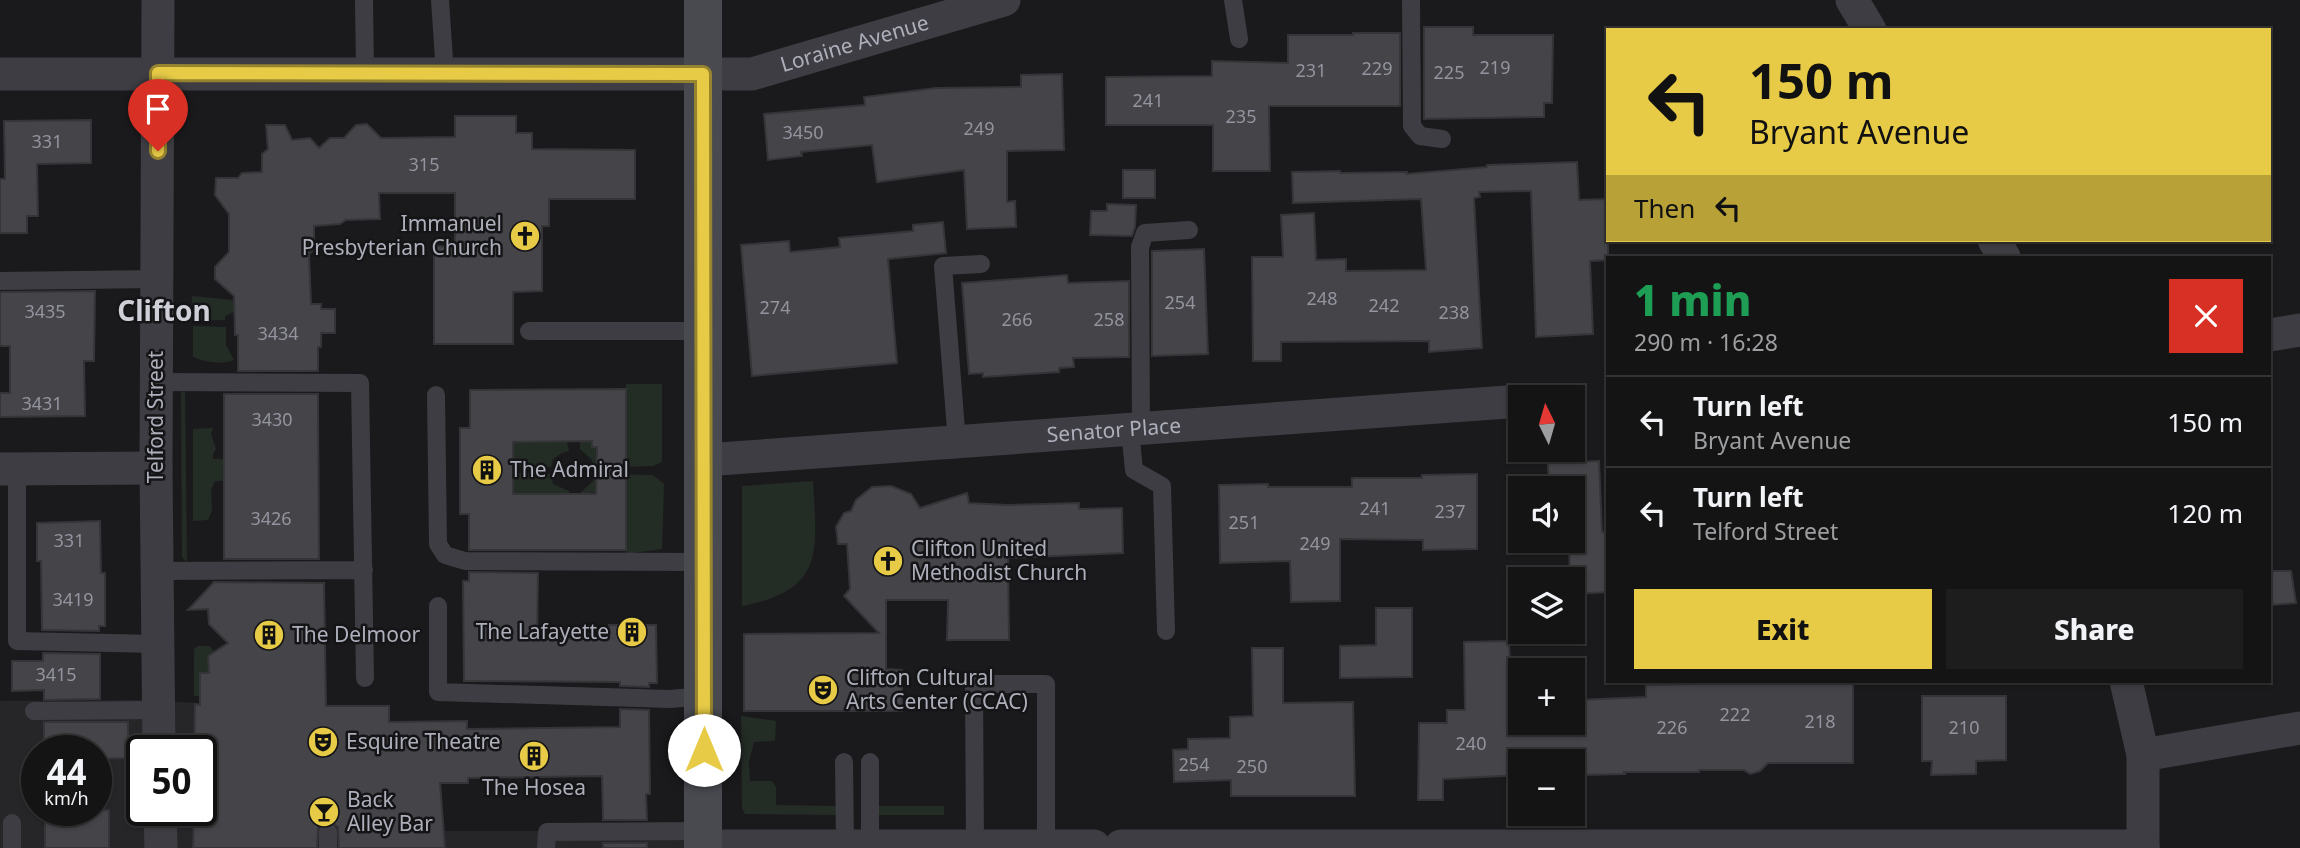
<!DOCTYPE html>
<meta charset="utf-8">
<style>
body{margin:0;font-family:"Noto Sans",sans-serif;background:#1d1d1e;color:#f1f3f6;height:100vh;display:flex;flex-direction:column;font-size:26px;white-space:nowrap}
*{box-sizing:border-box;margin:0}
p{font-size:23px;color:#9d9ea0}
.icon{flex:none;width:38px;height:38px;fill:none;stroke:currentColor;stroke-width:2;stroke-linecap:round;stroke-linejoin:round}
.map{position:relative;flex:1;overflow:hidden}
.details{position:absolute;left:1606px;top:256px;width:665px;height:427px;display:flex;flex-direction:column;background:#141415;border-radius:0px;box-shadow:0 2px 5px #0004,0 0 0 2px #333334}
.details>*{flex:none}
.top-card{position:absolute;left:1606px;top:28px;width:665px;height:214px;border-radius:0px;box-shadow:0 2px 5px #0004,0 0 0 2px #333334;background:#e7cb47;color:#111;overflow:hidden}
.needle{width:46px;rotate:355deg}
.tools{position:absolute;left:1508px;top:385px;display:grid;gap:14px}
.tools a{display:grid;place-items:center;width:77px;height:77px;border-radius:0px;background:#141415;box-shadow:0 2px 5px #0004,0 0 0 2px #333334;font-size:35px}
.speed{position:absolute;left:21px;top:735px;display:flex;gap:14px;font-size:35px;font-weight:700;text-align:center}
.speed>*{display:grid;place-content:center;width:91px;height:91px;border-radius:50%;background:#141415;box-shadow:0 2px 5px #0004,0 0 0 2px #333334;line-height:1}
.speed small{font-size:18px;font-weight:400}
.speed .limit{border:4px solid #111;border-radius:10px;background:#fff;color:#111}
.pin{position:absolute;display:grid;place-items:center;width:60px;height:60px;color:#fff;margin:-72px -30px;border-radius:50% 50% 50% 0;rotate:-45deg;box-shadow:0 0 7px #0007}
.pin .icon{rotate:45deg}
.me{position:absolute;width:77px;margin:-38px;rotate:0deg;stroke-linejoin:round;filter:drop-shadow(0 0 5px #0008)}
.turn{display:flex;align-items:center;gap:24px;height:147px;padding:0 28px;font-size:32px}
.turn .icon{width:91px;height:91px;stroke-width:2.5}
.turn b{display:block;font-size:49px;line-height:60px}
.then{display:flex;align-items:center;height:66px;padding:0 28px;background:#0003;gap:14px;font-size:26px}
.round{display:grid;place-items:center;flex:none;width:74px;height:74px;border-radius:0px;background:#1d1d1e}
.summary{display:flex;align-items:center;justify-content:space-between;height:119px;padding:0 28px}
h1{font-size:42px;font-weight:800;line-height:52px;color:#1e9e55}
.button{display:flex;gap:14px;margin-top:auto;padding:14px 28px}
.button a{flex:1;height:80px;border-radius:0px;background:#e7cb47;color:#111;font-size:28px;font-weight:800;line-height:80px;text-align:center}
.button a+a{background:#1d1d1e;color:#f1f3f6}
ul{padding:0;list-style:none}
li{display:flex;align-items:center;gap:21px;height:91px;padding:0 28px;border-top:2px solid #333334}
li div{flex:1}
li b{display:block;font-size:26px}
li em{font-style:normal}
.map>svg:first-child{display:block}
</style>
<div class="map">
<svg width="2300" height="848" viewBox="0 0 2300 848">
<rect width="100%" height="100%" fill="#1a1a1c"/>
<path fill="#262629" fill-rule="evenodd" d="M138,700L252,706H389L390,831H703L1019,848H0V701ZM37,751H96V810H37ZM142,751H201V810H142Z"/>
<path fill="#242c26" d="M192,296L234,300V312L225,316V320L192,321Z
M193,326L226,327V345L234,360C222,365 205,362 193,357Z
M626,384H662V462L653,466L594,468L592,460L580,449V442H592L593,447H626Z
M185,391L187,562L182,557L181,392Z
M213,428L211,434L216,449L213,454V459H319V481H215L211,490L212,511L208,520L193,521V429Z
M513,442H567L569,451L562,453L553,459L551,467L513,466Z
M513,473L552,474L553,484L569,491L570,494H513Z
M595,474L653,475L664,484L662,549L626,554V489L579,494L593,481Z
M813,481C817,552 825,590 742,606V486Z
M198,646H209L215,652L208,657L209,673L214,696H194V649Z
M741,716L776,721L775,741L754,742L749,762L750,781H772L776,787V805L837,806V815L745,814L742,808Z
M877,806H944V815H877Z"/>
<path fill="#444449" stroke="#353438" stroke-width="2" fill-rule="evenodd" d="M1424,27H1473V35H1553L1552,103H1544V117L1424,119Z
M1353,33H1400V106H1269L1270,171H1213V125H1106V77L1212,76V61L1288,63V35H1353Z
M1062,74L1064,150L1007,151V202L1015,201L1016,227L967,229L964,170L877,182L872,145L801,152L802,156L768,160L764,114L865,105L864,97L936,88L1021,87V75Z
M455,116H516V133H532V149L635,150V199H549V226H542V291L513,292V344H434V246L455,247V193H379L380,219L346,220L340,224L314,226V249L309,254L311,304H321V309H335V333H321V347H318V371H238V335H235L234,296L215,279V267L229,252V214L215,195L216,178H238L242,173L262,172V154L268,149L266,125H285L292,140L310,138L319,148L330,138H344L356,125L367,124L381,138L455,137Z
M91,120V163L37,164L38,216H27V233H0V179H5L4,121Z
M1577,162L1579,200L1608,199V260L1590,261L1593,334L1536,337L1531,191L1479,192L1480,197L1474,198L1482,348L1429,352V341L1281,342V361H1253L1252,257H1283L1281,215L1314,213L1316,260L1346,259V271L1426,270L1421,199L1293,203L1292,172L1340,171V173L1407,172V174L1487,167V165Z
M1123,170H1155V198H1123Z
M1107,204L1136,205L1135,227L1132,236L1090,235L1091,211H1107Z
M943,222L946,253L888,259L897,363L752,376L741,245L789,241L790,252L840,247L839,238L913,231V225Z
M1204,249L1208,354L1152,356V251Z
M1067,275L1068,283L1129,281V357L1073,358L1074,367L1059,368V372L983,377V373L969,374L962,283Z
M95,291L94,361H84L85,416L0,417V393H10V346H0V292Z
M626,389V550H469V514H460V428H470V390ZM592,441V447H597L596,494H513V442Z
M224,394H318L319,559H224Z
M1599,461L1602,532L1608,531V592L1573,594V579H1570L1569,541H1573V488H1549L1548,463Z
M1477,474V549L1423,550V540L1340,539V601L1291,602L1290,561L1220,563L1219,485L1268,484V487H1352V478H1422V475Z
M891,486L911,494L920,508L967,493L969,503L1007,505L1079,503V509L1122,508L1123,553L1008,558L1009,640H947L948,600H886V669L902,670V711H744V634L879,633L844,596L850,589L847,544H838L836,527L844,513L851,511L856,500L872,487Z
M100,521L101,573H105V626H99V631L42,630L41,561H37V523Z
M2270,571H2291L2296,603L2270,605Z
M469,572L538,573L537,639H584L583,634L609,633V625H656L657,683H649V687L620,686V682L464,681L463,581H469Z
M214,582L324,583L326,706H389V722L467,721V729L620,727V709L649,710L650,794H646L647,820H603L602,776L468,778V783H440L445,848H339L338,827L329,821L323,822L318,827L317,848H193L194,810H201V751H194L195,704L200,705V673H209L208,656L228,643L209,624L208,609L188,610Z
M1376,608H1412V677L1340,678V646L1376,645Z
M1509,641L1511,694H1521V723H1577V700L1646,697V685L1853,681V763H1768L1760,771L1750,774L1744,770H1699V772H1624L1625,774L1584,775V767H1578V761H1521V775L1443,779V800H1418L1419,723H1447V710H1465L1464,642Z
M1252,648H1283V703L1353,702L1355,796H1231V780L1174,782L1173,750L1188,749V739L1230,738V717L1253,716Z
M43,653L100,654V699L44,700V690L12,691V661H43Z
M1922,696H2006V760L1976,761V774L1931,775L1932,761H1922Z
M44,722H128V758L96,759V751H44Z
M45,810H109V848H45Z
M603,843H647V848H603Z"/>
<g fill="none" stroke-linecap="round" stroke-linejoin="round">
<path stroke="#3d3d43" stroke-width="18" d="M364,0L365,73
M440,0L445,74
M1233,0L1239,39
M1411,0L1412,126L1420,136L1442,139
M0,281L157,279
M529,331H704
M157,382L360,383L365,678
M436,395L438,544L445,555L465,561L704,562
M1141,429L1140,247L1145,233L1189,230
M1130,430L1134,470L1162,486L1166,631
M957,442L943,266L981,264
M17,469V641L158,644
M157,571L364,570
M438,606V692L670,699L704,696
M34,711L159,710
M844,762L845,846
M870,762V846
M12,823V848
M975,846L974,684H1046V846
M328,848V832
M546,848L547,832L703,831"/>
<g stroke="#3d3d43" stroke-width="33">
<path d="M158,0L156,468L159,751"/>
<path d="M1852,0L1870,30"/>
<path id="s1" d="M0,74H752L1004,0"/>
<path d="M1994,240L2004,257"/>
<path d="M2270,335L2300,330"/>
<path id="s2" d="M705,460L1521,401"/>
<path d="M0,469L156,468"/>
<path d="M2126,681L2143,755V848"/>
<path d="M2143,755L2300,728"/>
<path d="M160,810L161,848"/>
<path d="M703,846H1094"/>
<path d="M1121,846H2143"/>
</g>
<path stroke="#494a50" stroke-width="38" d="M703,0V848"/>
</g>
<g fill="none" stroke-linecap="round" stroke-linejoin="round">
<g stroke="#96842e" stroke-width="18">
<path id="route" d="M158,151V73L703,74L704,750"/>
</g>
<use href="#route" stroke="#e7cb47" stroke-width="12"/>
</g>
<defs>
<g id="church-disc" transform="scale(1.575)"><circle r="9.5" fill="#e7cb47" stroke="#151517"/><path d="M-1.2-6h2.4v3.5h3.3v2.4h-3.3V6h-2.4V-.1h-3.3v-2.4h3.3Z" fill="#111"/></g>
<g id="building-disc" transform="scale(1.575)"><circle r="9.5" fill="#e7cb47" stroke="#151517"/><path d="M-4-6H4V6H1V3H-1V6H-4ZM-2.5-4.3h1.7v1.8h-1.7ZM.8-4.3h1.7v1.8H.8ZM-2.5-1h1.7V.8h-1.7ZM.8-1h1.7V.8H.8Z" fill="#111"/></g>
<g id="theatre-disc" transform="scale(1.575)"><circle r="9.5" fill="#e7cb47" stroke="#151517"/><path d="M-5-5.5Q0-4 5-5.5V0Q5 5 0 6Q-5 5-5 0ZM-3.3-2.5H-1v1.5H-3.3ZM1-2.5H3.3v1.5H1ZM-2.8 1Q0 5.5 2.8 1Z" fill="#111"/></g>
<g id="bar-disc" transform="scale(1.575)"><circle r="9.5" fill="#e7cb47" stroke="#151517"/><path d="M-6-5H6L.8 .8V4.5H3.5V6h-7V4.5H-.8V.8Z" fill="#111"/></g>
</defs>
<g fill-rule="evenodd">
<use href="#church-disc" x="525" y="236"/>
<use href="#building-disc" x="487" y="470"/>
<use href="#church-disc" x="888" y="561"/>
<use href="#building-disc" x="632" y="632"/>
<use href="#building-disc" x="269" y="635"/>
<use href="#theatre-disc" x="823" y="690"/>
<use href="#theatre-disc" x="323" y="742"/>
<use href="#building-disc" x="534" y="756"/>
<use href="#bar-disc" x="324" y="812"/>
</g>
<g text-anchor="middle" stroke-width="5" stroke-linejoin="round" paint-order="stroke">
<g font-size="18" fill="#93949e">
<text x="1495" y="74">219</text>
<text x="1377" y="75">229</text>
<text x="1311" y="77">231</text>
<text x="1449" y="79">225</text>
<text x="1148" y="107">241</text>
<text x="1241" y="123">235</text>
<text x="979" y="135">249</text>
<text x="803" y="139">3450</text>
<text x="47" y="148">331</text>
<text x="424" y="171">315</text>
<text x="1322" y="305">248</text>
<text x="1180" y="309">254</text>
<text x="1384" y="312">242</text>
<text x="775" y="314">274</text>
<text x="45" y="318">3435</text>
<text x="1454" y="319">238</text>
<text x="1017" y="326">266</text>
<text x="1109" y="326">258</text>
<text x="278" y="340">3434</text>
<text x="42" y="410">3431</text>
<text x="272" y="426">3430</text>
<text x="1375" y="515">241</text>
<text x="1450" y="518">237</text>
<text x="271" y="525">3426</text>
<text x="1244" y="529">251</text>
<text x="69" y="547">331</text>
<text x="1315" y="550">249</text>
<text x="73" y="606">3419</text>
<text x="56" y="681">3415</text>
<text x="1735" y="721">222</text>
<text x="1820" y="728">218</text>
<text x="1672" y="734">226</text>
<text x="1964" y="734">210</text>
<text x="1471" y="750">240</text>
<text x="1194" y="771">254</text>
<text x="1252" y="773">250</text>
</g>
<g font-size="21" fill="#adafba" stroke="#151517">
<text dy="7" stroke="none"><textPath href="#s1" startOffset="859">Loraine Avenue</textPath></text>
<text transform="translate(156 417) rotate(-90)" y="7">Telford Street</text>
<text dy="7" stroke="none"><textPath href="#s2" startOffset="410">Senator Place</textPath></text>
</g>
<g font-size="21" fill="#adafba" stroke="#151517" text-anchor="start">
<text x="502" y="231" text-anchor="end">Immanuel<tspan x="502" dy="24">Presbyterian Church</tspan></text>
<text x="510" y="477">The Admiral</text>
<text x="911" y="556">Clifton United<tspan x="911" dy="24">Methodist Church</tspan></text>
<text x="609" y="639" text-anchor="end">The Lafayette</text>
<text x="292" y="642">The Delmoor</text>
<text x="846" y="685">Clifton Cultural<tspan x="846" dy="24">Arts Center (CCAC)</tspan></text>
<text x="346" y="749">Esquire Theatre</text>
<text x="534" y="795" text-anchor="middle">The Hosea</text>
<text x="347" y="807">Back<tspan x="347" dy="24">Alley Bar</tspan></text>
</g>
<g font-size="28" font-weight="bold" fill="#cecfd7" stroke="#151517">
<text x="164" y="321">Clifton</text>
</g>
</g>
</svg>
<div class="tools">
<a><svg class="needle" viewBox="-14 -14 28 28"><path d="M0-13l5 13h-10z" fill="#e53935"/><path d="M0 13l5-13h-10z" fill="#9d9ea0"/></svg></a>
<a><svg class="icon" aria-label="sound" viewBox="0 0 24 24"><path d="M4 9h4l5-4v14l-5-4H4zM17 9q2 3 0 6"/></svg></a>
<a><svg class="icon" aria-label="layers" viewBox="0 0 24 24"><path d="M12 4l9 5-9 5-9-5zM3 14l9 5 9-5"/></svg></a>
<a>+</a>
<a>−</a>
</div>
<div class="speed"><div>44<small>km/h</small></div><div class="limit">50</div></div>
<div class="pin" style="left:158px;top:151px;background:#d93025"><svg class="icon" aria-label="arrive" viewBox="0 0 24 24"><path d="M6 21V4h12l-3 4 3 4H6"/></svg></div>
<svg class="me" style="left:704px;top:750px" viewBox="-20 -20 40 40"><circle r="19" fill="#fff"/><path d="M0-13L10 11 0 6-10 11z" fill="#e7cb47"/></svg>
<div class="top-card">
<div class="turn"><svg class="icon" aria-label="left" viewBox="0 0 24 24"><path d="M17 20v-9H6M10 6l-5 5 5 5"/></svg><div><b>150 m</b>Bryant Avenue</div></div>
<div class="then">Then<svg class="icon" aria-label="left" viewBox="0 0 24 24"><path d="M17 20v-9H6M10 6l-5 5 5 5"/></svg></div>
</div>
<section class="details">
<div class="summary"><div><h1>1 min</h1><p>290 m · 16:28</p></div><a class="round" style="background:#d93025;color:#fff"><svg class="icon" aria-label="close" viewBox="0 0 24 24"><path d="M6 6l12 12M18 6L6 18"/></svg></a></div>
<ul>
<li><svg class="icon" aria-label="left" viewBox="0 0 24 24"><path d="M17 20v-9H6M10 6l-5 5 5 5"/></svg><div><b>Turn left</b><p>Bryant Avenue</p></div><em>150 m</em></li>
<li><svg class="icon" aria-label="left" viewBox="0 0 24 24"><path d="M17 20v-9H6M10 6l-5 5 5 5"/></svg><div><b>Turn left</b><p>Telford Street</p></div><em>120 m</em></li>
</ul>
<div class="button"><a>Exit</a><a>Share</a></div>
</section>
</div>
